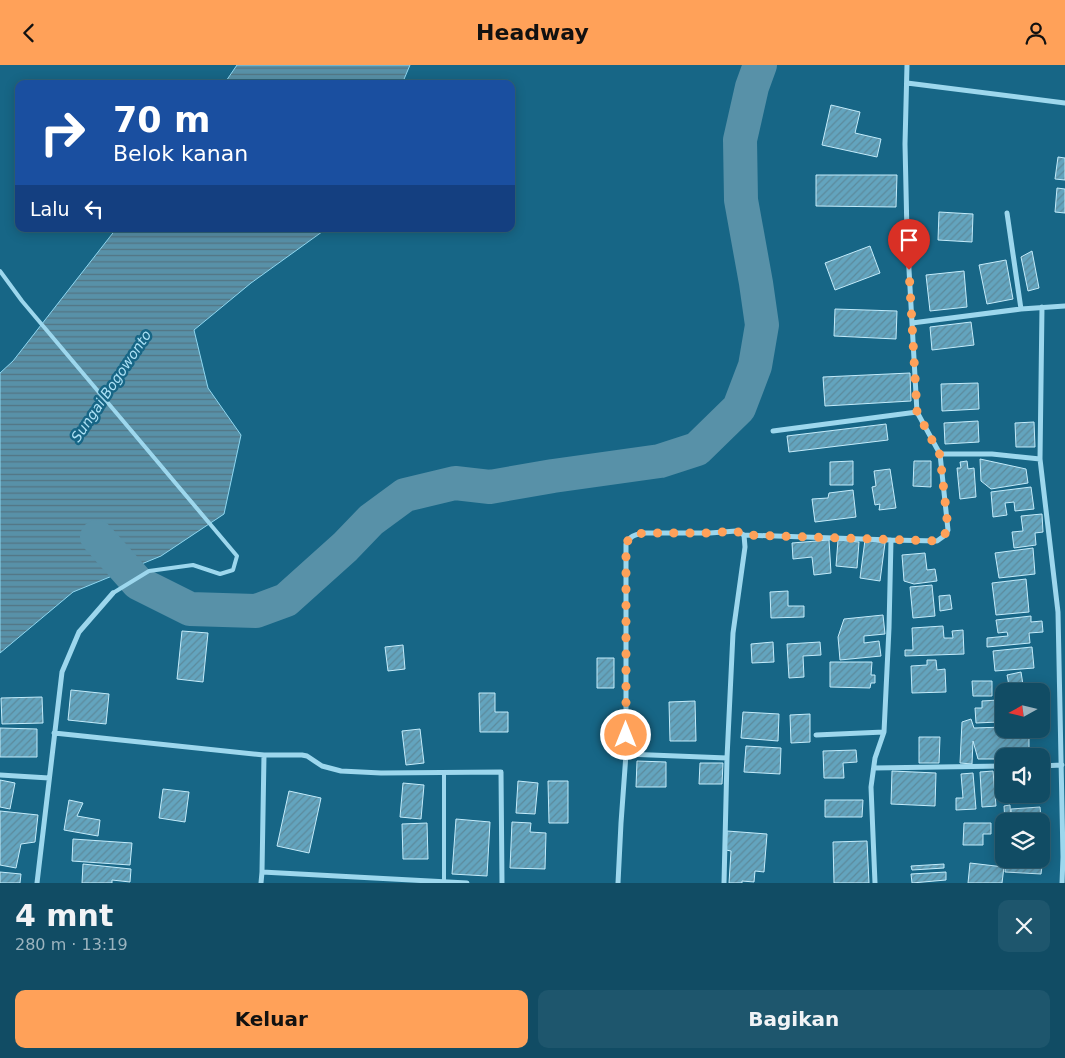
<!DOCTYPE html>
<html lang="id">
<meta charset="utf-8">
<style>
body{margin:0;font-family:"DejaVu Sans",sans-serif;background:#1e566d;color:#f1f3f6;height:100vh;display:flex;flex-direction:column;font-size:19px;white-space:nowrap}
*{box-sizing:border-box;margin:0}
p{font-size:16px;color:#9cb4bf}
.icon{flex:none;width:28px;height:28px;fill:none;stroke:currentColor;stroke-width:2;stroke-linecap:round;stroke-linejoin:round}
.map{position:relative;height:818px;overflow:hidden}
.panel{display:flex;flex-direction:column;background:#114c64;flex:1}
.panel>*{flex:none}
.top-card{position:absolute;left:15px;top:15px;width:500px;height:152px;border-radius:10px;box-shadow:0 2px 12px #0003,0 0 0 1px #306378;background:#1a4fa0;color:#fff;overflow:hidden}
.needle{width:32px;rotate:262deg}
.buttons{position:absolute;left:995px;top:618px;display:grid;gap:10px}
.buttons a{display:grid;place-items:center;width:55px;height:55px;border-radius:10px;background:#114c64;box-shadow:0 2px 12px #0003,0 0 0 1px #306378;font-size:25px}
.pin{position:absolute;display:grid;place-items:center;width:42px;height:42px;color:#fff;margin:-51px -21px;border-radius:50% 50% 50% 0;rotate:-45deg;box-shadow:0 0 5px #0007}
.pin .icon{rotate:45deg}
.me{position:absolute;width:55px;margin:-28px;rotate:0deg;stroke-linejoin:round;filter:drop-shadow(0 0 4px #0008)}
.turn{display:flex;align-items:center;gap:18px;height:105px;padding:0 15px;font-size:22px}
.turn .icon{width:65px;height:65px;stroke-width:2.5}
.turn b{display:block;font-size:35px;line-height:42px}
.then{display:flex;align-items:center;height:48px;padding:0 15px;background:#0003;gap:10px;font-size:19px}
.round{display:grid;place-items:center;flex:none;width:52px;height:52px;border-radius:10px;background:#1e566d}
.overview{display:flex;align-items:center;justify-content:space-between;height:85px;padding:0 15px}
h1{font-size:30px;font-weight:700;line-height:38px}
.button{display:flex;gap:10px;margin-top:auto;padding:10px 15px}
.button a{flex:1;height:58px;border-radius:10px;background:#ffa159;color:#111;font-size:20px;font-weight:700;line-height:58px;text-align:center}
.button a+a{background:#1e566d;color:#f1f3f6}
header{display:flex;justify-content:space-between;align-items:center;height:65px;padding:0 15px;background:#ffa159;color:#111;font-size:22px;font-weight:700}
.map>svg:first-child{display:block}
</style>
<header><svg class="icon" aria-label="back" viewBox="0 0 24 24"><path d="M15 5l-7 7 7 7"/></svg>Headway<svg class="icon" aria-label="person" viewBox="0 0 24 24"><circle cx="12" cy="8" r="4"/><path d="M4 21q1-7 8-7t8 7"/></svg></header>
<div class="map">
<svg width="1065" height="818" viewBox="0 0 1065 818">
<defs>
<pattern id="water-rules" width="6" height="5" patternUnits="userSpaceOnUse" patternTransform="scale(1.25)"><rect width="6" height="5" fill="#5891a8"/><path d="M0 2.5h6" fill="none" stroke="#537583"/></pattern>
<pattern id="building-hatch" width="6" height="6" patternUnits="userSpaceOnUse" patternTransform="scale(1.25)"><rect width="6" height="6" fill="#63a4be"/><path d="M-1 1l2-2M0 6l6-6M5 7l2-2" fill="none" stroke="#5c8a9c"/></pattern>
</defs>
<rect width="100%" height="100%" fill="#176686"/>
<path fill="url(#water-rules)" stroke="#90d7f0" d="M237,0H410L402,19H224Z
M116,164H326L251,218L194,265L208,323L241,370L224,449L161,491L73,527L0,588V308L13,296Z"/>
<g fill="none" stroke-linecap="round" stroke-linejoin="round">
<path stroke="#5891a8" stroke-width="34" d="M97,472L138,518L190,544L256,546L286,535L345,482L371,455L405,430L455,418L490,422L553,411L660,396L697,384L739,343L755,301L762,260L756,218L741,135L740,75L752,22L760,0"/>
</g>
<path fill="url(#building-hatch)" stroke="#c3ebfa" d="M831,40L860,47L855,68L881,74L877,92L822,80Z
M1058,92L1065,93V115L1055,114Z
M816,110H897L896,142L816,141Z
M1057,123L1065,124V148L1055,147Z
M939,147L973,149L972,177L938,175Z
M870,181L880,208L835,225L825,198Z
M1032,186L1039,223L1028,226L1021,192Z
M1006,195L1013,234L987,239L979,200Z
M964,206L967,242L930,246L926,210Z
M835,244L897,246L896,274L834,271Z
M971,257L974,280L932,285L930,262Z
M910,308L911,336L825,341L823,312Z
M978,318L979,344L942,346L941,319Z
M978,356L979,377L945,379L944,358Z
M1034,357L1035,382H1016L1015,358Z
M886,359L888,375L789,387L787,371Z
M980,394L1026,404L1028,418L991,424L981,416Z
M853,396V420H830V397Z
M914,396H931V422L913,421Z
M967,396L968,404L974,403L976,432L960,434L957,403H961L960,397Z
M890,404L896,443L879,445L880,439L875,440L872,422L876,421L874,406Z
M1031,422L1034,444L1015,446L1014,437L1005,438L1007,450L993,452L991,427Z
M853,425L856,452L815,457L812,434L828,433L829,428Z
M1042,449L1043,467L1035,468L1036,480L1014,483L1012,467L1023,466L1021,451Z
M829,475L831,508L814,510L812,492L793,494L792,478Z
M838,475L859,477L857,503L836,501Z
M865,475L885,478L880,516L860,513Z
M1033,483L1035,509L999,513L995,488Z
M925,488L927,505L935,504L937,516L914,519L904,516L902,490Z
M1026,514L1029,547L996,550L992,518Z
M932,520L935,551L913,553L910,522Z
M788,526V541H804V552L771,553L770,527Z
M950,530L952,544L940,546L939,531Z
M883,550L885,569L864,571V578L879,576L881,591L840,595L838,572L844,554Z
M1031,551V557L1042,556L1043,567L1029,568L1030,578L987,582V573L1008,571L1007,567L998,568L996,555Z
M943,561L944,573H953L952,566L963,565L964,589L905,591V585H913L912,563Z
M182,566L208,568L203,617L177,614Z
M773,577L774,597L752,598L751,579Z
M820,577L821,590L803,591L804,612L789,613L787,579Z
M403,580L405,604L388,606L385,582Z
M1032,582L1034,603L995,606L993,586Z
M597,593H614V623H597Z
M927,595H936L937,605L945,604L946,627L912,628L911,601L927,600Z
M830,597H872L871,610H875V618H871L870,623L830,622Z
M1021,607L1024,626H1010L1007,610Z
M972,616H992V631H973Z
M71,625L109,629L106,659L68,655Z
M479,628H495V647H508V667H480Z
M42,632L43,658L2,659L1,633Z
M998,635L999,657L976,658L975,643H982V636Z
M695,636L696,676H670L669,637Z
M1041,636H1048V650H1041Z
M743,647L779,649L778,676L741,673Z
M810,649V677L791,678L790,650Z
M971,654L974,663L1004,662V664H1029V691H1004V694H978L973,676L972,699L960,698L962,657Z
M0,663L37,664V692H0Z
M420,664L424,698L406,700L402,666Z
M919,672H940L939,698H919Z
M746,681L781,683L780,709L744,707Z
M856,685L857,697L843,698L844,713H824L823,686Z
M637,696L666,697V722H636Z
M700,698H723L722,719H699Z
M892,706L936,708L935,741L891,739Z
M993,706L996,741L982,742L980,707Z
M973,708L976,744L956,745V733H963L961,709Z
M0,715L15,718L10,744L0,742Z
M518,716L538,718L535,749L516,748Z
M548,716H568V758H549Z
M403,718L424,720L421,754L400,752Z
M163,724L189,727L185,757L159,753Z
M289,726L321,733L309,788L277,781Z
M69,735L83,738L77,751L100,755L98,771L64,765Z
M825,735H863L862,752H825Z
M1010,740L1011,756H1005L1004,741Z
M1040,742L1041,753L1012,755L1011,744Z
M0,746L38,750L35,777L21,779L16,803L0,800Z
M456,754L490,757L487,811L452,809Z
M512,757L531,758L530,767L546,768L545,804L510,803Z
M427,758L428,794H403L402,759Z
M964,758H991V769H983V780H963Z
M727,766L767,769L764,807L755,806L754,817L742,816V818H729L731,786L726,785Z
M73,774L132,778L130,800L72,796Z
M867,776L869,818H834L833,777Z
M1041,793H1043L1041,809L1005,807L1006,794H1041Z
M970,798L1004,802L1002,818H968Z
M83,799L131,804L130,817L112,815V818H82Z
M944,799V803L912,805L911,801Z
M0,807L21,809L20,818H0Z
M946,807V815L912,818L911,809Z"/>
<g fill="none" stroke-linecap="round" stroke-linejoin="round">
<path stroke="#9dd7ed" stroke-width="4" d="M0,206L22,236L237,491L233,505L220,509L193,500L149,506L113,528
M444,816V708"/>
<path stroke="#9dd7ed" stroke-width="5" d="M907,18L1065,38
M1007,148L1021,244
M1042,242L1040,394L1058,547L1063,792L1062,818
M912,258L1021,244L1065,241
M773,366L917,347
M940,389H992L1040,394
M744,470L891,475
M54,668L264,690H302L307,691L322,701L341,706L381,708L501,707L502,818
M816,670L884,667
M626,689L727,693
M1041,701L1062,700
M874,703L1004,701
M0,710L49,713
M262,807L467,818
M37,818L62,607L79,567L113,528
M261,818L262,807L264,690
M618,818L621,758L626,689V479C630,471 634,470 643,468H710L736,466L744,470L745,482L733,568L727,693L724,818
M875,818L871,722L875,693L884,667L889,563L891,475L937,476L944,471L948,465L940,389L917,347L907,169L905,79L907,0"/>
</g>
<g fill="none" stroke-linecap="round" stroke-linejoin="round">
<path stroke="#ffa159" stroke-width="9" stroke-dasharray="0 16.2" d="M626,670V479C630,471 634,470 643,468H710L736,466L744,470L937,476L944,470L948,465L947,454L940,390L917,347L909,205"/>
</g>
<g text-anchor="middle" stroke-width="5" stroke-linejoin="round" paint-order="stroke">
<g font-size="14" font-style="italic" fill="#ade2f6" stroke="#176686">
<text transform="translate(111 321) rotate(-56)" y="5">Sungai Bogowonto</text>
</g>
</g>
</svg>
<div class="buttons">
<a><svg class="needle" viewBox="-14 -14 28 28"><path d="M0-13l5 13h-10z" fill="#e53935"/><path d="M0 13l5-13h-10z" fill="#9cb4bf"/></svg></a>
<a><svg class="icon" aria-label="sound" viewBox="0 0 24 24"><path d="M4 9h4l5-4v14l-5-4H4zM17 9q2 3 0 6"/></svg></a>
<a><svg class="icon" aria-label="layers" viewBox="0 0 24 24"><path d="M12 4l9 5-9 5-9-5zM3 14l9 5 9-5"/></svg></a>
</div>
<div class="pin" style="left:909px;top:205px;background:#d93025"><svg class="icon" aria-label="arrive" viewBox="0 0 24 24"><path d="M6 21V4h12l-3 4 3 4H6"/></svg></div>
<svg class="me" style="left:626px;top:670px" viewBox="-20 -20 40 40"><circle r="17" fill="#ffa159" stroke="#fff" stroke-width="3"/><path d="M0-11L8 9 0 5-8 9z" fill="#fff"/></svg>
<div class="top-card">
<div class="turn"><svg class="icon" aria-label="right" viewBox="0 0 24 24"><path d="M7 20v-9h11M14 6l5 5-5 5"/></svg><div><b>70 m</b>Belok kanan</div></div>
<div class="then">Lalu<svg class="icon" aria-label="left" viewBox="0 0 24 24"><path d="M17 20v-9H6M10 6l-5 5 5 5"/></svg></div>
</div>
</div>
<section class="panel">
<div class="overview"><div><h1>4 mnt</h1><p>280 m · 13:19</p></div><a class="round"><svg class="icon" aria-label="close" viewBox="0 0 24 24"><path d="M6 6l12 12M18 6L6 18"/></svg></a></div>
<div class="button"><a>Keluar</a><a>Bagikan</a></div>
</section>
